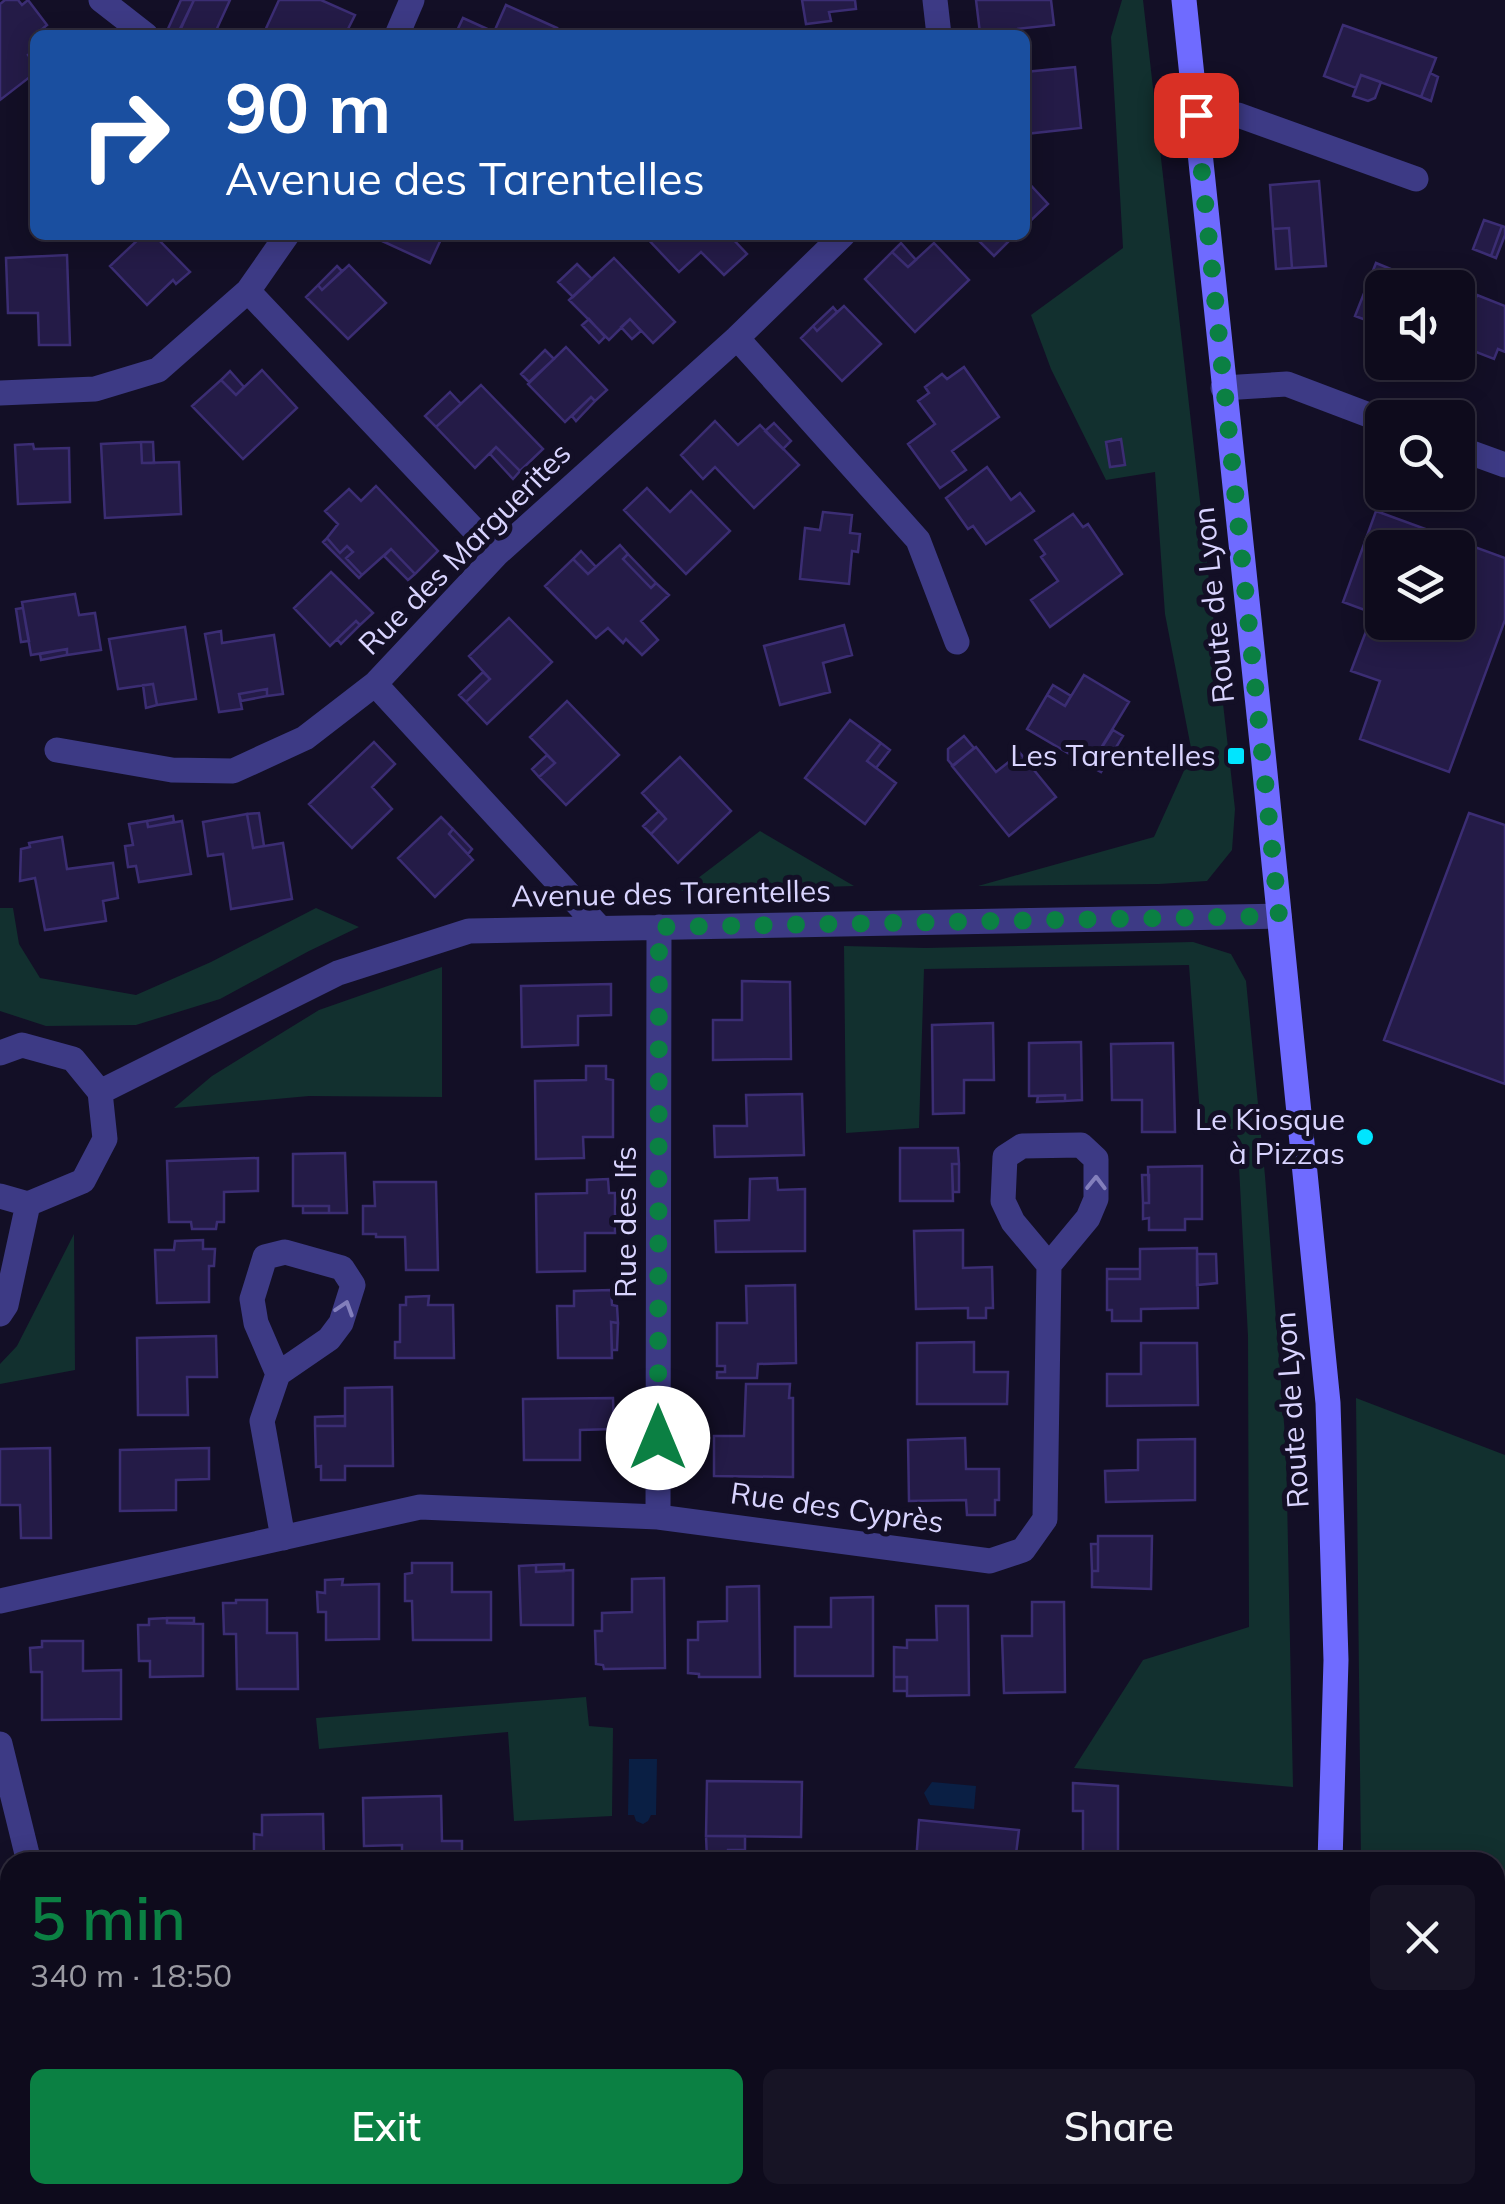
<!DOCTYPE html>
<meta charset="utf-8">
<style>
body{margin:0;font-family:Mulish,sans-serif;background:#171425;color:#f1f3f6;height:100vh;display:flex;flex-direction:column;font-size:38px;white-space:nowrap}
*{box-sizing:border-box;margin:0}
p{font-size:32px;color:#9b9ba3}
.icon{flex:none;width:55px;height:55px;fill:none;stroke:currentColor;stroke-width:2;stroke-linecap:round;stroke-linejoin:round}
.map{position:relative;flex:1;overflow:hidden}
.sheet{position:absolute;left:0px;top:1852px;width:1505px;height:352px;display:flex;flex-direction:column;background:#0e0b1c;border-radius:30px 30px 0 0;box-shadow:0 5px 25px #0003,0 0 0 2px #2e2b3b}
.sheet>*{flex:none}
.hud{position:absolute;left:30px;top:30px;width:1000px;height:210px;border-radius:15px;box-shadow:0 5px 25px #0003,0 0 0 2px #2e2b3b;background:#1a4fa0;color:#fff;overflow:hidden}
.fabs{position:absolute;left:1365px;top:270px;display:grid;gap:20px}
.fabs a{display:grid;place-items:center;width:110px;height:110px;border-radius:15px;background:#0e0b1c;box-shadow:0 5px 25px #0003,0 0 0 2px #2e2b3b;font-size:50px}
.pin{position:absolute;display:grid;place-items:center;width:85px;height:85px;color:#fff;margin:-42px;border-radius:20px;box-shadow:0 5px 15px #0006}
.me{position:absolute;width:110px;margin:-55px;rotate:0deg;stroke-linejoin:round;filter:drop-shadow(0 0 8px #0008)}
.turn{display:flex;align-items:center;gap:35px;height:210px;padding:0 30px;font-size:45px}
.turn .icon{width:130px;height:130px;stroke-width:2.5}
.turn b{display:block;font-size:70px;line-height:85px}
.round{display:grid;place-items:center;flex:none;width:105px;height:105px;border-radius:15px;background:#171425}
.overview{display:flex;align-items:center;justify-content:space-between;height:170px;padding:0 30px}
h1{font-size:60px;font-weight:600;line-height:75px;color:#0b8043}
.button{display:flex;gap:20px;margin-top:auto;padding:20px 30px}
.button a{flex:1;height:115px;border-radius:15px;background:#0b8043;color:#fff;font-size:40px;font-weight:600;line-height:115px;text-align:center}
.button a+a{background:#171425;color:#f1f3f6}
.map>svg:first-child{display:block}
</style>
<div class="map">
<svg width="1505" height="2204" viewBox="0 0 1505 2204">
<rect width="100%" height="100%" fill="#130f26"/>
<path fill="#12302f" d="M1122,0H1143L1235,809L1232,850L1207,881L1159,884L978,886L1154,837L1192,753L1165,614L1155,472L1106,480L1051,369L1031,315L1123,248L1111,37Z
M760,831L854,886L681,891Z
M0,908H13L19,944L40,978L136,995L211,962L316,908L359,927L309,951L220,999L136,1025L46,1026L0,1011Z
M1193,942L1231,954L1246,981L1265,1176L1286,1449L1293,1787L1074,1768L1143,1660L1249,1627L1248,1336L1237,1129H1201L1189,965L924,969L919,1128L846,1133L844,946L925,948Z
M442,967V1097L309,1096L174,1108L212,1076L319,1010Z
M74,1234L75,1370L0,1384V1364L17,1346Z
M1356,1398L1505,1455V2180L1495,2177V1862H1361Z
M586,1697L589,1726L613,1728L612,1816L514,1821L508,1732L319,1749L316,1718Z"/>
<path fill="#0a1f44" d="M629,1759H657L656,1815H651L648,1821L643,1824L636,1821L634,1815H628Z
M932,1782L976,1786L974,1809L930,1805L924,1793Z"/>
<path fill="#241b47" stroke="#3b2d73" stroke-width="2.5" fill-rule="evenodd" d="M5,0H18L22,5L28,0L47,25L35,35V49L28,55L35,64V73L0,100V4Z
M181,0H194L177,35L167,31Z
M194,0H230L214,35H178Z
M279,0H321L355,15L345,35H263Z
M802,0H855L856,9L829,12L831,21L806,24Z
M976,0H1051L1054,25L980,33Z
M506,5L557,28L554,35H455L463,18L494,32Z
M1343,25L1436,58L1421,97L1361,75L1356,88L1324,76Z
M1075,67L1081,128L1025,134V72Z
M1430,73L1438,77L1431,101L1421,97Z
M1361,75L1381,82L1375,98L1368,101L1353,96Z
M1025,179L1048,204L1025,226Z
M1319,181L1326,266L1292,268L1289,228L1273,229L1270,185Z
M1484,220L1502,226L1491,256L1473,249Z
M1502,226L1505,227V235L1496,258L1491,256Z
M1289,228L1292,268L1276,269L1273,229Z
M143,235H154L190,272L176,284L173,280L147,305L110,266Z
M369,235H443L430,263Z
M644,235H729L747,254L724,275L701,252L679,272Z
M973,235H1015L994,256Z
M901,243L916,260L908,267L892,252Z
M934,243L969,280L915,332L865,279L892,252L908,267Z
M67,255L70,345H39L38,313H8L6,258Z
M614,258L675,322L653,343L630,319L609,340L569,300Z
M1376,263L1415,279L1438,288H1382V326L1355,316Z
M577,264L592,279L573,297L558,282Z
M349,265L386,303L348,339L306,297L318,285L322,290Z
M337,266L342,271L322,290L318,285Z
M1417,273L1457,288H1438L1415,279Z
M1477,295L1505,306V352L1498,349L1494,359L1458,345Z
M844,306L881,344L842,381L801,338L813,326L817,331Z
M833,307L837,312L817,331L813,326Z
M589,319L605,337L599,343L582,325Z
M630,319L641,331L632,339L621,327Z
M566,347L607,390L595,401L591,397L565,422L528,384Z
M545,350L554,359L529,382L521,374Z
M964,367L999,417L952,451L966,470L940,488L908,444L935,424L918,401L929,393L925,387L942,374L947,379Z
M262,370L297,408L243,459L192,406L221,380L236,395Z
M230,371L244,387L236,395L221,380Z
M481,385L543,449L520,471L496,447L475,468L436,427Z
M450,392L461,404L436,427L425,416Z
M591,397L595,401L576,421L572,416Z
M715,421L738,445L760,425L799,465L754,508L715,467L703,479L681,455Z
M774,423L791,441L783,449L765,431Z
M1121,439L1125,465L1110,467L1106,442Z
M141,442H153L154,463H142Z
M141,442L142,463L179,462L181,514L105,518L101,444Z
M33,444L34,449L69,448L70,502L18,504L15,445Z
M496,447L520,471L513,479L490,454Z
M987,467L1011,500L1020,493L1034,511L986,544L973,526L968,529L946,498Z
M376,486L438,551L415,574L391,549L362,575L346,558L353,552L347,546L340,553L327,538L338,524L325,511L349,489L361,501Z
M647,488L670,512L691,491L730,531L686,574L624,510Z
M1376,511L1505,558V620L1449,772L1360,739L1380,681L1351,671L1373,613L1343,602ZM1382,548H1458V622H1382Z
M823,512L852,515L850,533L860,534L858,552L852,551L849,584L800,579L805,528L820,530Z
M1073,514L1083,527L1088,524L1122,574L1050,627L1031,600L1058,581L1041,557L1045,554L1035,540Z
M327,538L340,553L347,546L353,552L346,558L362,575L359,578L323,542Z
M620,545L628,554L623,559L651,588L656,583L669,595L641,621L658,640L642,655L626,639L623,643L608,628L596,638L545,586L573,559L588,574Z
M391,549L415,574L408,580L384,556Z
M581,551L596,567L588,574L573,559Z
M628,554L656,583L651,588L623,559Z
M331,572L373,613L360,625L356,621L330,646L294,608Z
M75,594L79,615L95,613L101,650L67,655V649L31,655L22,602Z
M23,608L29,641L21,642L16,609Z
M509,618L552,662L487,724L466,702L490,679L469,656Z
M356,621L360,625L341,644L337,639Z
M844,625L852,655L823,663L830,692L780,705L764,646Z
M185,627L196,699L157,705L153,684L118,689L109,639Z
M221,631L222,643L274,635L283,694L267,696V689L239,694L242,709L219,712L205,634Z
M67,649V655L41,660L40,654Z
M483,672L490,679L466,702L459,695Z
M1084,675L1129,702L1090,766L1027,729L1047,695L1065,706Z
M153,684L157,705L146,708L143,685Z
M1053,685L1071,696L1065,706L1047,695Z
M267,689V696L241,701L239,694Z
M567,701L619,755L566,805L539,777L555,763L530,737Z
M850,720L881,743L867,761L896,783L865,824L805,778Z
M1113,730L1123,736L1101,772L1090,766Z
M964,736L974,748L953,766L948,760V749Z
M374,742L395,764L372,787L392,809L352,848L309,804Z
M881,743L890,750L876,768L867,761Z
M976,747L996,772L1020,753L1056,797L1009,836L952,766Z
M547,755L555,763L539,777L532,769Z
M680,757L731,811L678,863L651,834L666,819L642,793Z
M659,811L666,819L651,834L643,826Z
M259,813L264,846L253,848L247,814Z
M1469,813L1505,825V1084L1384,1040Z
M247,814L253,848L283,843L292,899L231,909L223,854L208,856L203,822Z
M173,816L174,822L148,827L147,821Z
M441,817L453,829L449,834L473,860L435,897L398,858Z
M147,821L148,827L182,821L191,874L139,882L136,866L128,867L125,846L133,845L129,824Z
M453,829L472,849L468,854L449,834Z
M62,837L67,869L113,863L118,898L103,901L106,921L45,930L35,878L20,881L21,849L30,847L29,843Z
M742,981L790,982L791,1059L713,1060V1020H742Z
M611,984V1015L578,1016V1045L522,1047L521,986Z
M993,1023L994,1080H964V1113L933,1114L932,1025Z
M1081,1042L1082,1100L1065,1101V1095L1029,1096V1043Z
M1173,1043L1175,1132H1142V1100H1112L1111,1044Z
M586,1066H606V1079L613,1080V1137H583L584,1158L536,1159L535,1081L586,1080Z
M802,1094L804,1155L715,1157L714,1126H747L746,1095Z
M1065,1095V1101L1037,1102L1038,1096Z
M900,1148H958L959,1164H952L953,1201H900Z
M345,1153L347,1213H329V1206H293V1154Z
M258,1158V1191L224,1192V1222H217L216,1229H192L191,1222H169L167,1161Z
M952,1164H959V1192H953Z
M1202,1166V1219H1185V1230H1149V1218L1143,1219V1203H1149L1148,1167Z
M1142,1175H1149V1203H1143Z
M777,1178L778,1190L805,1189V1251L716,1252L715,1221L749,1220L750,1179Z
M608,1179L609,1193H615V1233H585V1271L537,1272L536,1194L587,1193V1180Z
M374,1182H436L438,1270H406L405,1237H376V1234H363V1206H375Z
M303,1206H329V1213H303Z
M963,1230V1268L992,1267L993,1308H986V1318H968V1308L916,1309L914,1231Z
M203,1240V1249H215L214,1266H209V1302L157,1303L155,1250H174L175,1241Z
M1197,1248L1198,1308L1141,1309V1321H1112V1310H1107V1279H1140V1249Z
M1197,1254H1216L1217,1283L1197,1285Z
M1107,1269H1140V1279H1107Z
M795,1285L796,1363L758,1364L757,1378H717V1372H725V1366H717V1323H747L746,1286Z
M611,1290L612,1305L617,1306L618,1323L611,1322L612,1358H558L557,1306H574V1291Z
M429,1296L428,1305H453L454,1358H395V1342H400V1305H406V1297Z
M611,1322L618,1323L617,1350H612Z
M216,1336L217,1377H187L188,1415H138L137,1338Z
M974,1342V1372H1008L1007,1404H917V1343Z
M1141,1343H1197L1198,1405L1107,1406V1374H1141Z
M746,1384H790L789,1398H793V1477L714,1476V1436H744Z
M392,1387L393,1466H345V1480H321V1466L316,1467L315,1426H345V1388Z
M613,1398L614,1429L580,1430V1460H524L523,1399Z
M345,1416V1426H315V1417Z
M965,1438L966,1469H999V1500H995V1515H967L966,1500L909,1501L908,1440Z
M1195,1439V1500L1106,1502L1105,1471L1138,1470V1440Z
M50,1448L51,1538H21L20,1505H0V1449Z
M209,1448V1479L176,1480V1510L120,1511V1450Z
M1098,1536H1152L1151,1589L1092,1587V1571H1098Z
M1091,1544H1098V1571H1092Z
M412,1563H452V1592H491V1640H413L412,1601H405V1574L412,1573Z
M564,1564V1571L536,1572V1565Z
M536,1565V1572L573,1570V1625H521L519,1566Z
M664,1578L665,1668L604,1669L603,1665L596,1664L595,1631H602V1613L632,1612V1579Z
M343,1579L342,1585L379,1584V1639L326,1640V1612H318L317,1592L325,1593V1580Z
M759,1586L760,1677H699V1674L688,1673V1640H698V1622L727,1621V1587Z
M873,1597V1676H795V1627H831V1598Z
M236,1600H267V1633H297L298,1689H237L236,1634H224L223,1603H236Z
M1032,1602H1064L1065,1692L1004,1693L1002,1636H1032Z
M936,1606H968L969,1695L907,1696V1677H894V1647L907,1648V1640H937Z
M167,1618V1623L203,1624V1676L150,1677V1661H139L138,1625H149V1619Z
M167,1618H194V1623H167Z
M42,1641H83V1671L121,1670V1719L42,1720V1672H31L30,1648L42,1647Z
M894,1677H907V1691H894Z
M707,1781L802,1782L801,1837L706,1836Z
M1073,1783L1118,1786V1862H1083V1811H1073Z
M441,1796L442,1841H462V1862H402V1845L364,1846L363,1798Z
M323,1814L324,1862H254V1834L262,1835V1815Z
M919,1820L1019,1830L1015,1862H916Z
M706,1836H745V1850H728V1859H707Z
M153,1856L152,1862H91V1858Z
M541,1857V1862H488V1858Z
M617,1859L672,1860V1862H617Z
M0,2037H9L10,2078H0Z
M8,2138H10V2183H0V2152H8Z
M506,2195H556V2204H478L507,2203Z
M805,2197H858V2204H805Z"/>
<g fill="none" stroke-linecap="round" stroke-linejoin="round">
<path stroke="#3d3a85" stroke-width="25" d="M101,0L146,35
M935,0L939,35
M397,35L412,0
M1195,115H1238L1416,179
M248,291L497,554
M737,338L918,540L957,642
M1223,388L1287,384L1382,420
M0,393L95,389L158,370L248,291L287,235
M1458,448L1505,465
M57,750L172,770L233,771L305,738L375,684
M599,927L375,684L497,554L737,338L843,235
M0,1053L22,1045L73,1059L100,1092L105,1139L83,1181L28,1204L0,1196
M100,1092L338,973L469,931L1279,916
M0,1314L6,1305L28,1204
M278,1374L256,1323L252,1299L265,1257L285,1252L342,1268L353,1285L341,1323L329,1339L278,1374L262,1421L283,1538
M658,1517L659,927
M0,1601L420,1507L658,1517L990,1561L1023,1550L1045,1519L1049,1265L1088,1218L1096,1199V1159L1081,1145L1022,1146L1005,1157L1003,1201L1013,1222L1049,1265
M0,1744L29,1862
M101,2195L103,2204
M422,2204V2195"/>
<path stroke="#6f6bff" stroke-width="25" d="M1184,0L1263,753L1328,1403L1336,1660L1330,1862
M1437,2195L1469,2204
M1340,2204L1352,2195"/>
</g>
<defs><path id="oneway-chevron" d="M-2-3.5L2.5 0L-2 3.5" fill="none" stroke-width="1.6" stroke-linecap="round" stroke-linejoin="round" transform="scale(2.5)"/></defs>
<g stroke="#837fbc">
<use href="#oneway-chevron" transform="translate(1096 1183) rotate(-89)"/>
<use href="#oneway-chevron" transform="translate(345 1308) rotate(-72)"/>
</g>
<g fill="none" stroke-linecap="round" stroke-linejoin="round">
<path stroke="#0b8043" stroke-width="18" stroke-dasharray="0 32.4" d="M658,1438L659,927L1279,916L1196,115"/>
</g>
<g fill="#00e5ff" stroke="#130f26" stroke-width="4">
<rect x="1226" y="746" width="20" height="20" rx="5"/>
<circle cx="1365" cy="1137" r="10"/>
</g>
<g text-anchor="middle" stroke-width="10" stroke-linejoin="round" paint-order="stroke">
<g font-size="30" fill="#d9d4ff" stroke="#130f26">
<text transform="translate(465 549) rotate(-45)" y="10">Rue des Marguerites</text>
<text transform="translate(1214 605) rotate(-96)" y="10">Route de Lyon</text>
<text transform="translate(671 894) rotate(-1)" y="10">Avenue des Tarentelles</text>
<text transform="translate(626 1222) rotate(-90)" y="10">Rue des Ifs</text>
<text transform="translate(1292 1410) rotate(-94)" y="10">Route de Lyon</text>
<text transform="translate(837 1508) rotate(8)" y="10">Rue des Cyprès</text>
</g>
<g font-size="30" fill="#d9d4ff" stroke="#130f26" text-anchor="end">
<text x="1216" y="766">Les Tarentelles</text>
<text x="1345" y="1130">Le Kiosque<tspan x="1345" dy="34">à Pizzas</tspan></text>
</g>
</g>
</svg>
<div class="fabs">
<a><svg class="icon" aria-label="sound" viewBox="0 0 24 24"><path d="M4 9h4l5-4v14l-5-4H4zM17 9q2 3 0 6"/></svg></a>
<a><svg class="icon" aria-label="search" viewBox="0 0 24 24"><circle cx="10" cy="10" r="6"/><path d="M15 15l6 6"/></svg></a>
<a><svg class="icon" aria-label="layers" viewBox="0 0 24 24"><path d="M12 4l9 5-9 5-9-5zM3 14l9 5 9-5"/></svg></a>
</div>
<div class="pin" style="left:1196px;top:115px;background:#d93025"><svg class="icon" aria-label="arrive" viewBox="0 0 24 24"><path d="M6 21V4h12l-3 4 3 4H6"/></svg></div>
<svg class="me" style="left:658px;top:1438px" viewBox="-20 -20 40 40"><circle r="19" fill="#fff"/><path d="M0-13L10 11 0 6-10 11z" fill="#0b8043"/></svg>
<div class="hud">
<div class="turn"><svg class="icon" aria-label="right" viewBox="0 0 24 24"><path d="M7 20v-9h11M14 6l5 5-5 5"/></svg><div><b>90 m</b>Avenue des Tarentelles</div></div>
</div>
<section class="sheet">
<div class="overview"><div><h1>5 min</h1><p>340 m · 18:50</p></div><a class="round"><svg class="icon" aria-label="close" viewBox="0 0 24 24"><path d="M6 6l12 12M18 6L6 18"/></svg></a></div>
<div class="button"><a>Exit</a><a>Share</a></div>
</section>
</div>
